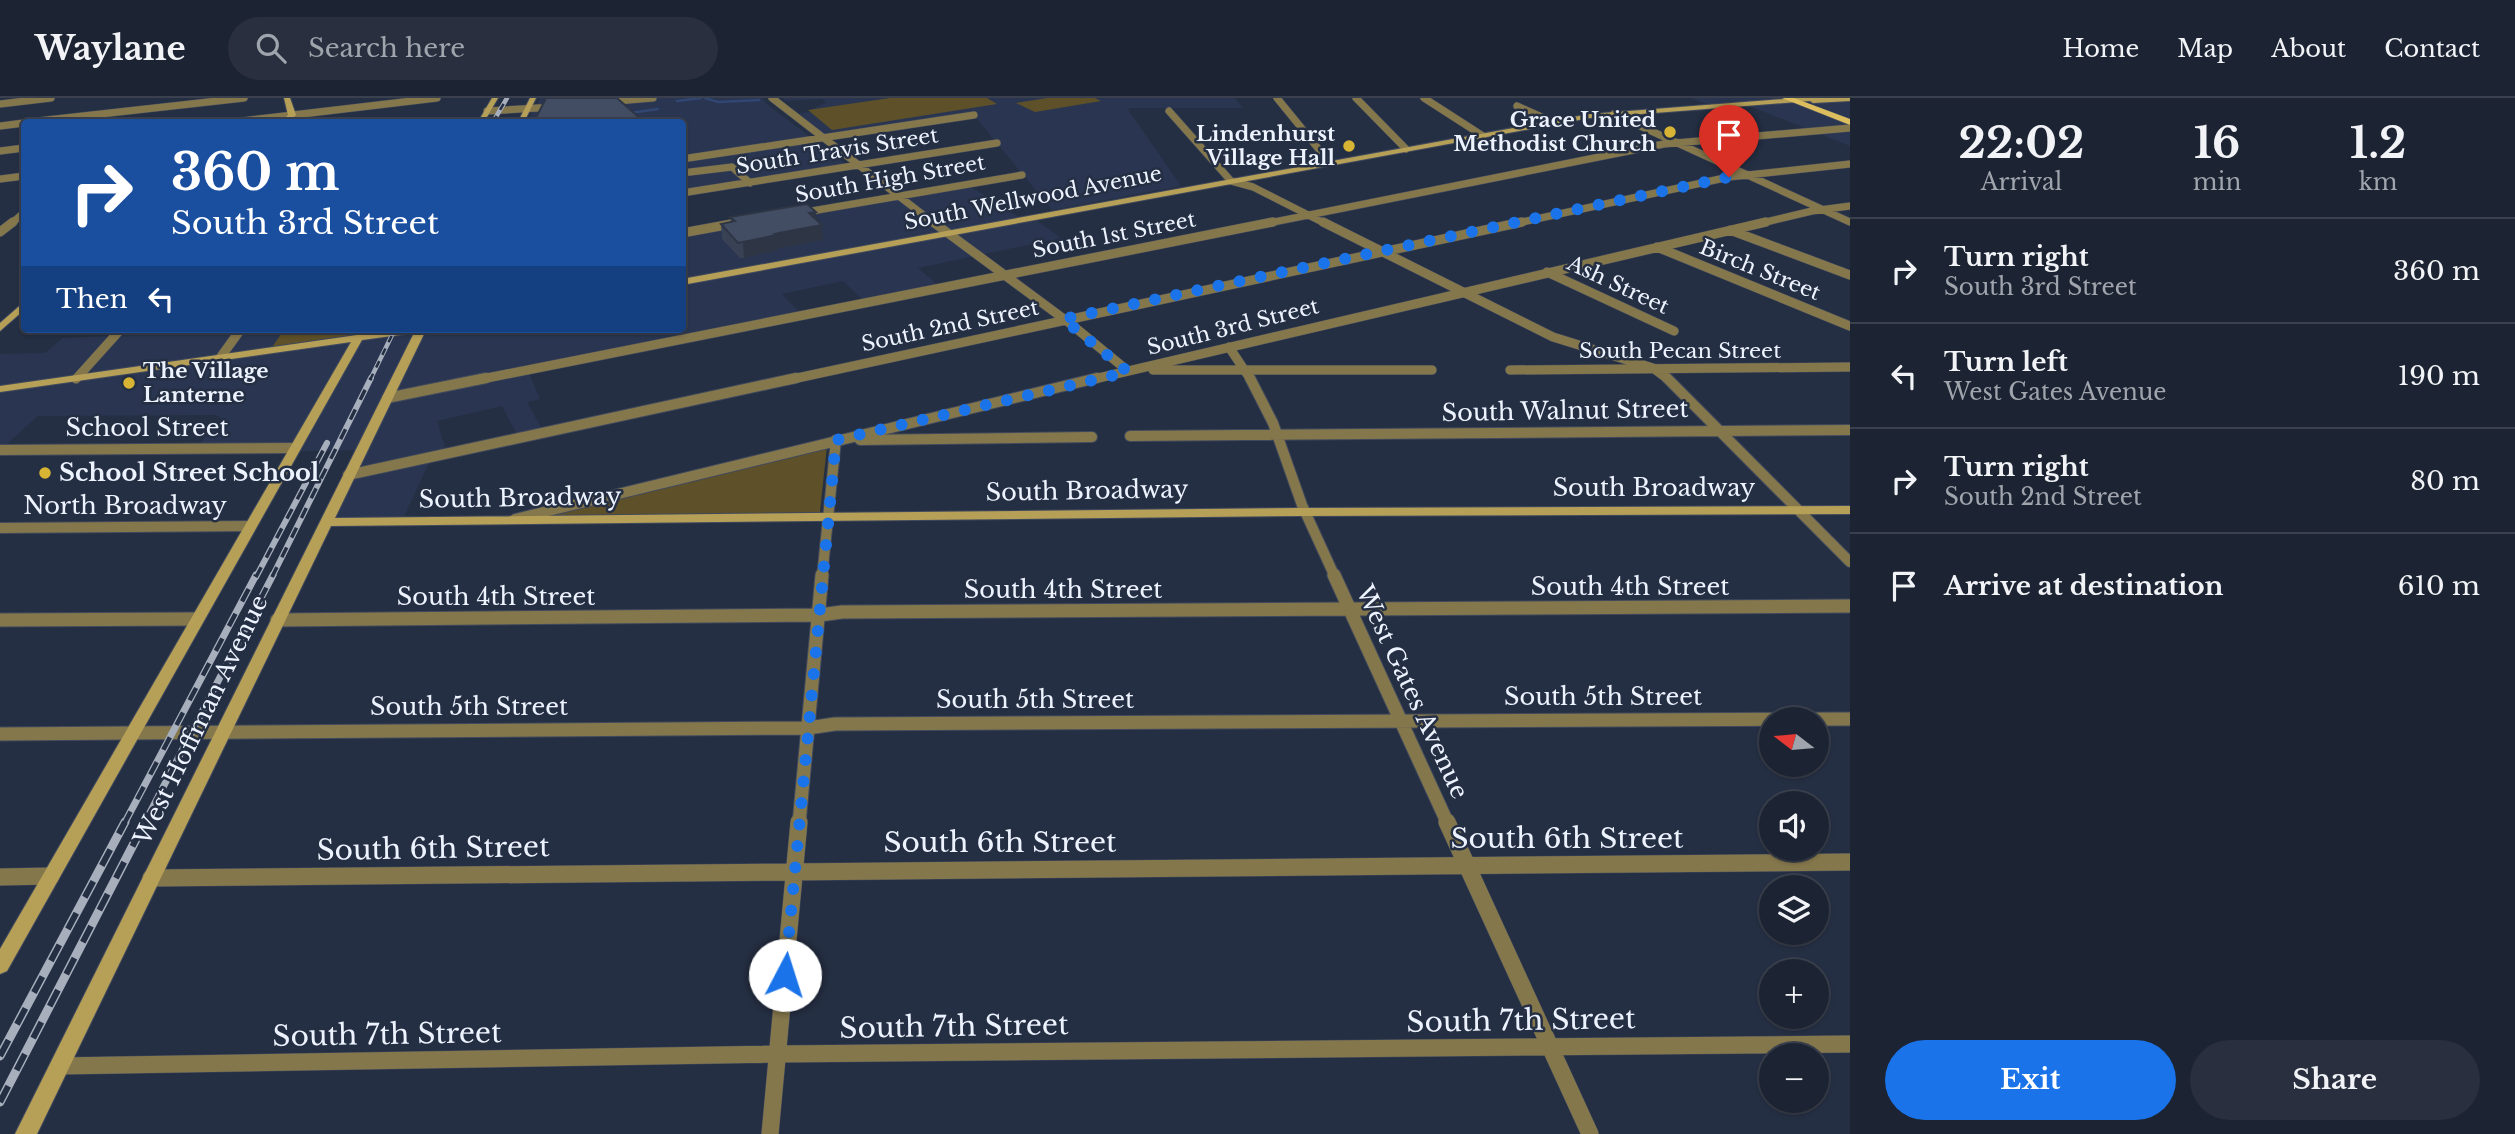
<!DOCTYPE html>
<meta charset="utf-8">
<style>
body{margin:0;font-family:"Libre Baskerville",serif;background:#292f3e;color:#f1f3f6;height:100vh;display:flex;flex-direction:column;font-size:26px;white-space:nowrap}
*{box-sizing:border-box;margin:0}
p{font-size:23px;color:#a0a4ac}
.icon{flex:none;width:38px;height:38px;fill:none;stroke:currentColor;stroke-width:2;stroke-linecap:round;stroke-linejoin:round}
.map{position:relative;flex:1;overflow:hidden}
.panel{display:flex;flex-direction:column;background:#1c2332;width:665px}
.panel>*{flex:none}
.top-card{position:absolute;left:21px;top:21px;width:665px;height:214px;border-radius:7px;box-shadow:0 2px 5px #0004,0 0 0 2px #3a404d;background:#1a4fa0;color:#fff;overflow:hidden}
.needle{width:46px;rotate:286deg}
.fabs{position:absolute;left:1759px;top:609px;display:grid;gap:14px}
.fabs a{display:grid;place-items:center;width:70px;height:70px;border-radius:50%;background:#1c2332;box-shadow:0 2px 5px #0004,0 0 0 2px #3a404d;font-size:35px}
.pin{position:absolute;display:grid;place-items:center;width:60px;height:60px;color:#fff;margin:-72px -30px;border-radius:50% 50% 50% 0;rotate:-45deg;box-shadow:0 0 7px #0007}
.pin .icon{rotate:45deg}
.me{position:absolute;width:77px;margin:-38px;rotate:5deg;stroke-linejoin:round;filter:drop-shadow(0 0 5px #0008)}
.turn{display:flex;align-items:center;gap:24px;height:147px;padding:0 35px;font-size:32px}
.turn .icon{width:91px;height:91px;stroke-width:2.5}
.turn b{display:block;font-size:49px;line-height:60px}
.then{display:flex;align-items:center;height:66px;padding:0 35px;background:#0003;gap:14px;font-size:26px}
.eta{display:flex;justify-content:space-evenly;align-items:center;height:119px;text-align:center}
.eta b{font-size:42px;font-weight:700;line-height:49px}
.primary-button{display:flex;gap:14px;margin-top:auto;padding:14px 35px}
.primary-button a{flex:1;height:80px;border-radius:42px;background:#1a73e8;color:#fff;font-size:28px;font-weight:700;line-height:80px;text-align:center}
.primary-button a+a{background:#292f3e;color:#f1f3f6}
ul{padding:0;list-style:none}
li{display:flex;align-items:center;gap:21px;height:105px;padding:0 35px;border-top:2px solid #3a404d}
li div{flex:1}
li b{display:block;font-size:26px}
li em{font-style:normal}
header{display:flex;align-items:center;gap:42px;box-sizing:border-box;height:98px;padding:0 35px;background:#1c2332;border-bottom:2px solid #3a404d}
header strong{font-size:33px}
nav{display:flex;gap:38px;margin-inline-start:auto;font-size:24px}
.search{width:490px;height:63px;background:#292f3e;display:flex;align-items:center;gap:18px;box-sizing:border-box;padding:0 24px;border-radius:38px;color:#a0a4ac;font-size:26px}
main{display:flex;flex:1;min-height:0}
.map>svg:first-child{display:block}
</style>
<header>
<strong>Waylane</strong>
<div class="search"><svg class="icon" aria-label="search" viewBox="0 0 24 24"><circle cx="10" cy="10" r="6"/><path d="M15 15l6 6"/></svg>Search here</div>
<nav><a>Home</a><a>Map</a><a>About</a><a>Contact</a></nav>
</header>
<main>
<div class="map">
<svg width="1850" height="1036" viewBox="0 0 1850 1036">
<rect width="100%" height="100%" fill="#252f43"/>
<path fill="#2a3651" d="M540,0H762L768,7L846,66L683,92L682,24H528Z
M783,0H1235L1243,10H1127L1181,88L1052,112L973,16L824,37L799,15L808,14L826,4L822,1L785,3Z
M1691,0H1850V48L1742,5L1709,7Z
M965,85L1020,120L1030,118L1061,140L918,170L940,189L865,204L843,183L782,196L801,216L527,271L540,301L527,304L543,333L518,338L502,308L437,323L446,353L433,356L403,421L330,422L365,352L192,355L222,320L215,317L38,318L0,352V256L45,255L63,240L178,235L182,231H682L683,134Z"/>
<path fill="#5e5129" d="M890,0H987L997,6L832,32L808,12Z
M1047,0H1095L1101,3L1035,14L1016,5Z
M362,231L357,239L270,252L284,232Z
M827,348L820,414L529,421Z"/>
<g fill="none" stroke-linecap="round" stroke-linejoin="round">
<path stroke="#314673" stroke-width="2.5" d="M705,0L718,4L759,2
M677,3L701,0
M630,15L658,11"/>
<g stroke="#414a5d" stroke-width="8">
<path id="street-far4" d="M772,0L935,126
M1277,0L1330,65
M1356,0L1406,51
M1424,0L1483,38
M604,4L653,0
M0,6L51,0
M1517,8L1555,25
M487,13L555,9
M1169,13L1231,83L1253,89L1326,126
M1614,16L1850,124
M29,24L244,0
M234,24L437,0
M0,28L24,25
M0,53L24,50
M682,61L974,17
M682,75L732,69L750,85
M0,81L24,78
M682,95L997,45
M800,115L1022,77
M11,126L20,118
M734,126L737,125
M1264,126L1664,46L1850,30
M1513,126L1729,79L1850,66
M1758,126L1812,113L1850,108"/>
</g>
<g stroke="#414a5d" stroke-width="10">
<path id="street-far3" d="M933,124L1072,227L1128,273
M1323,124L1553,239L1653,270L1669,282
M1730,132L1850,177
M0,134L13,124
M682,135L737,125
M1657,149L1850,228
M1547,174L1674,233
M1229,249L1251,282
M220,260L241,231
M1153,272H1432
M1510,272L1850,269
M76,281L121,231
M477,282L1273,124
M788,282L1522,124
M1090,282L1766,124"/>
</g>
<g stroke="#414a5d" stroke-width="12">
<path id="street-far2" d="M1250,280L1273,325L1302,407L1335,479
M1667,280L1850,464
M387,300L486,280
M1130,338L1850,332
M860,342L1092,339
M0,352L295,350
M348,377L796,280
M515,421L1097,280
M0,430L251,428
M822,479L836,342H842"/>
</g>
<g stroke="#414a5d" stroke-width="15">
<path id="street-far1" d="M1334,477L1448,726
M0,522L196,521
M277,522L820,517L842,514L1850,508
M0,636L808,630L835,626L1850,621
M799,726L822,477"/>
</g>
<g stroke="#414a5d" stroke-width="18">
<path id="street" d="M1447,724L1590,1036
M0,779L51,778
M151,780L1850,764
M59,968L778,956L1850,946
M770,1036L799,724"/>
</g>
<g stroke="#414a5d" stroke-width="2">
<path id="secondary" d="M284,0H290L296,17L289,24H281L288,17Z
M492,0H498L484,24H478Z
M530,0H536L524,24H518Z
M1796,0H1850V3L1813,5L1810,3L1590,20L682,187V181L1590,16Z
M24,204V212L0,233V225Z
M399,231H450L445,234H425L335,420L1299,410L1850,408V416L1299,418L331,428L37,1036H15L414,235L362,242L7,873L0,876V851L351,244L0,294V288Z"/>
</g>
<g stroke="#414a5d" stroke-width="1">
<path id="primary" d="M1782,0H1794L1850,21V27Z"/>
</g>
<use href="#street-far4" stroke="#85774c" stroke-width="7"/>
<use href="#street-far3" stroke="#85774c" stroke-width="9"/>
<use href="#street-far2" stroke="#85774c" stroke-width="10"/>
<use href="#street-far1" stroke="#85774c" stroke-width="13"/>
<use href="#street" stroke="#85774c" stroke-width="17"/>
<use href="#secondary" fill="#b69f57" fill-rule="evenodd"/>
<use href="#primary" fill="#dcbe5f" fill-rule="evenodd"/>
<g stroke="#a7afbd" stroke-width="4.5">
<path id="rail-far3" d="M493,24L507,0
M370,282L395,231"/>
</g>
<g stroke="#a7afbd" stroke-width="6">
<path id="rail-far2" d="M256,479L327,345
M272,479L371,280"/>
</g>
<g stroke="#a7afbd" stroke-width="7">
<path id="rail-far1" d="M124,726L256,477
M144,726L273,477"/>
</g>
<g stroke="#a7afbd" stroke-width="9">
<path id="rail" d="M0,958L125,724
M0,1004L145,724"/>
</g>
<use href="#rail-far3" stroke="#252f43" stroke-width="2.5" stroke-dasharray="7" stroke-linecap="butt"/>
<use href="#rail-far2" stroke="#252f43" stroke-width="3.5" stroke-dasharray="11" stroke-linecap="butt"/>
<use href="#rail-far1" stroke="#252f43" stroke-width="4.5" stroke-dasharray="14" stroke-linecap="butt"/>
<use href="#rail" stroke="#252f43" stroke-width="6" stroke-dasharray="18" stroke-linecap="butt"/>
</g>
<path fill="#394255" d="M816,114V122L823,142L780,150H778V152L744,160H740L722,141L721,126L731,124L730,119Z"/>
<path fill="#2e3645" d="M816,114L817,128L822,127L823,142L780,150H778V152L744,160L743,145L809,115Z"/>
<path fill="#424d63" stroke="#2e3645" stroke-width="2" d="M546,0H617L644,24H534Z
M807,106L816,114L809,115L822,127L779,135L775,136L777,137L738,145L721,126L735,123L730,119Z"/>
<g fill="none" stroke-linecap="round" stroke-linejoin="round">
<path stroke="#1a73e8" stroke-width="12" stroke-dasharray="0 21.6" d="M785,877L836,342L1128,274L1063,221L1729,79"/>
</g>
<g fill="#d8b434" stroke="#252f43" stroke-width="2.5">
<circle cx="1670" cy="34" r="7"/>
<circle cx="1349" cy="48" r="7"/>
<circle cx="129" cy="285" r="7"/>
<circle cx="45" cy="375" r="7"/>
</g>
<g text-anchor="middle" stroke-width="5" stroke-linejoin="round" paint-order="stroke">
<g font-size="21" font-weight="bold" fill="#edf3fe" stroke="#252f43" text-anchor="end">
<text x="1656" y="29">Grace United<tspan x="1656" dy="24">Methodist Church</tspan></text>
<text x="1335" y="43">Lindenhurst<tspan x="1335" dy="24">Village Hall</tspan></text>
<text x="143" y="280" text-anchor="start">The Village<tspan x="143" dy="24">Lanterne</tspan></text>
</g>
<g font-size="21" fill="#edf3fe" stroke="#252f43">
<text transform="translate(837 53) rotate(-9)" y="7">South Travis Street</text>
<text transform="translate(890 81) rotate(-10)" y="7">South High Street</text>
<text transform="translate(1033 100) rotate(-11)" y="7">South Wellwood Avenue</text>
<text transform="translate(1114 137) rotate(-11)" y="7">South 1st Street</text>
<text transform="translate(1760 172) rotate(22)" y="7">Birch Street</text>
<text transform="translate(1618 187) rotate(25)" y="7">Ash Street</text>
<text transform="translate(950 228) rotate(-12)" y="7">South 2nd Street</text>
<text transform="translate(1233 229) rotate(-14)" y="7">South 3rd Street</text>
<text x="1680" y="260">South Pecan Street</text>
</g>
<g font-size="24" fill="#edf3fe" stroke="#252f43">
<text transform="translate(1565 313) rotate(-1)" y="8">South Walnut Street</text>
<text x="147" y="338">School Street</text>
<text x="1654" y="398">South Broadway</text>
<text transform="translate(1087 393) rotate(-1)" y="8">South Broadway</text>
<text transform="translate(520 400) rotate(-1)" y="8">South Broadway</text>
<text x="125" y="416">North Broadway</text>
<text x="1630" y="497">South 4th Street</text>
<text x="1063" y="500">South 4th Street</text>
<text x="496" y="507">South 4th Street</text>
<text transform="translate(1412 594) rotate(65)" y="8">West Gates Avenue</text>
<text x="1603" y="607">South 5th Street</text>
<text x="1035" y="610">South 5th Street</text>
<text x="469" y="617">South 5th Street</text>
<text transform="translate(201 622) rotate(-64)" y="8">West Hoffman Avenue</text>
</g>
<g font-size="24" font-weight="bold" fill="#edf3fe" stroke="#252f43" text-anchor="start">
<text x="59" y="383">School Street School</text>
</g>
<g font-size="28" fill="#edf3fe" stroke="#252f43">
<text x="1567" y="750">South 6th Street</text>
<text x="1000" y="754">South 6th Street</text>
<text transform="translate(433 750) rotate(-1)" y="10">South 6th Street</text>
<text transform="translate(1521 922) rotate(-1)" y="10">South 7th Street</text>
<text transform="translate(954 928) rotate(-1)" y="10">South 7th Street</text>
<text transform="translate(387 936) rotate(-1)" y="10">South 7th Street</text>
</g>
</g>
</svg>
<div class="fabs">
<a><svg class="needle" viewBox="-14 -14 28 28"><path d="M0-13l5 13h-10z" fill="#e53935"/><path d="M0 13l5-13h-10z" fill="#a0a4ac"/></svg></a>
<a><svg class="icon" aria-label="sound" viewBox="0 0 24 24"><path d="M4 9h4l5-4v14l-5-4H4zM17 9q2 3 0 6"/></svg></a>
<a><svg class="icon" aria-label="layers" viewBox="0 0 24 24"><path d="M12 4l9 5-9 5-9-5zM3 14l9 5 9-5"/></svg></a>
<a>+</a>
<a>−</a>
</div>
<div class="pin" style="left:1729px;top:79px;background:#d93025"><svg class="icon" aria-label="arrive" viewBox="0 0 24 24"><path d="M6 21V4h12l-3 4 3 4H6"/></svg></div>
<svg class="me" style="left:785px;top:877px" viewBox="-20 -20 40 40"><circle r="19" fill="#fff"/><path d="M0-13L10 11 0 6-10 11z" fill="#1a73e8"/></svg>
<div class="top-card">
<div class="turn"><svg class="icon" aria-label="right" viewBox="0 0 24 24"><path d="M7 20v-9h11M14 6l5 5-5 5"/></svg><div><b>360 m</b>South 3rd Street</div></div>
<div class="then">Then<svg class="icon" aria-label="left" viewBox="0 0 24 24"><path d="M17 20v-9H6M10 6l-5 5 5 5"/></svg></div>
</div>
</div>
<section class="panel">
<div class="eta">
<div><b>22:02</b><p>Arrival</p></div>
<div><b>16</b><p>min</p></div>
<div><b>1.2</b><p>km</p></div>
</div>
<ul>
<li><svg class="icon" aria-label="right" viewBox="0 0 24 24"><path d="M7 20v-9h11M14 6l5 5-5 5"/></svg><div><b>Turn right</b><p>South 3rd Street</p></div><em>360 m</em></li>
<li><svg class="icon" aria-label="left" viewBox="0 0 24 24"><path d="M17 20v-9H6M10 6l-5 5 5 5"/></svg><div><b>Turn left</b><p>West Gates Avenue</p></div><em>190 m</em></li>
<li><svg class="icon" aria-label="right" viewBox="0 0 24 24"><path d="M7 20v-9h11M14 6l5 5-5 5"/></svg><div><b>Turn right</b><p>South 2nd Street</p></div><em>80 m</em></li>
<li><svg class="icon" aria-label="arrive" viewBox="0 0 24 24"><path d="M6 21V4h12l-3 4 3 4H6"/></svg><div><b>Arrive at destination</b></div><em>610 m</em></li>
</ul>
<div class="primary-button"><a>Exit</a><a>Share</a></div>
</section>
</main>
